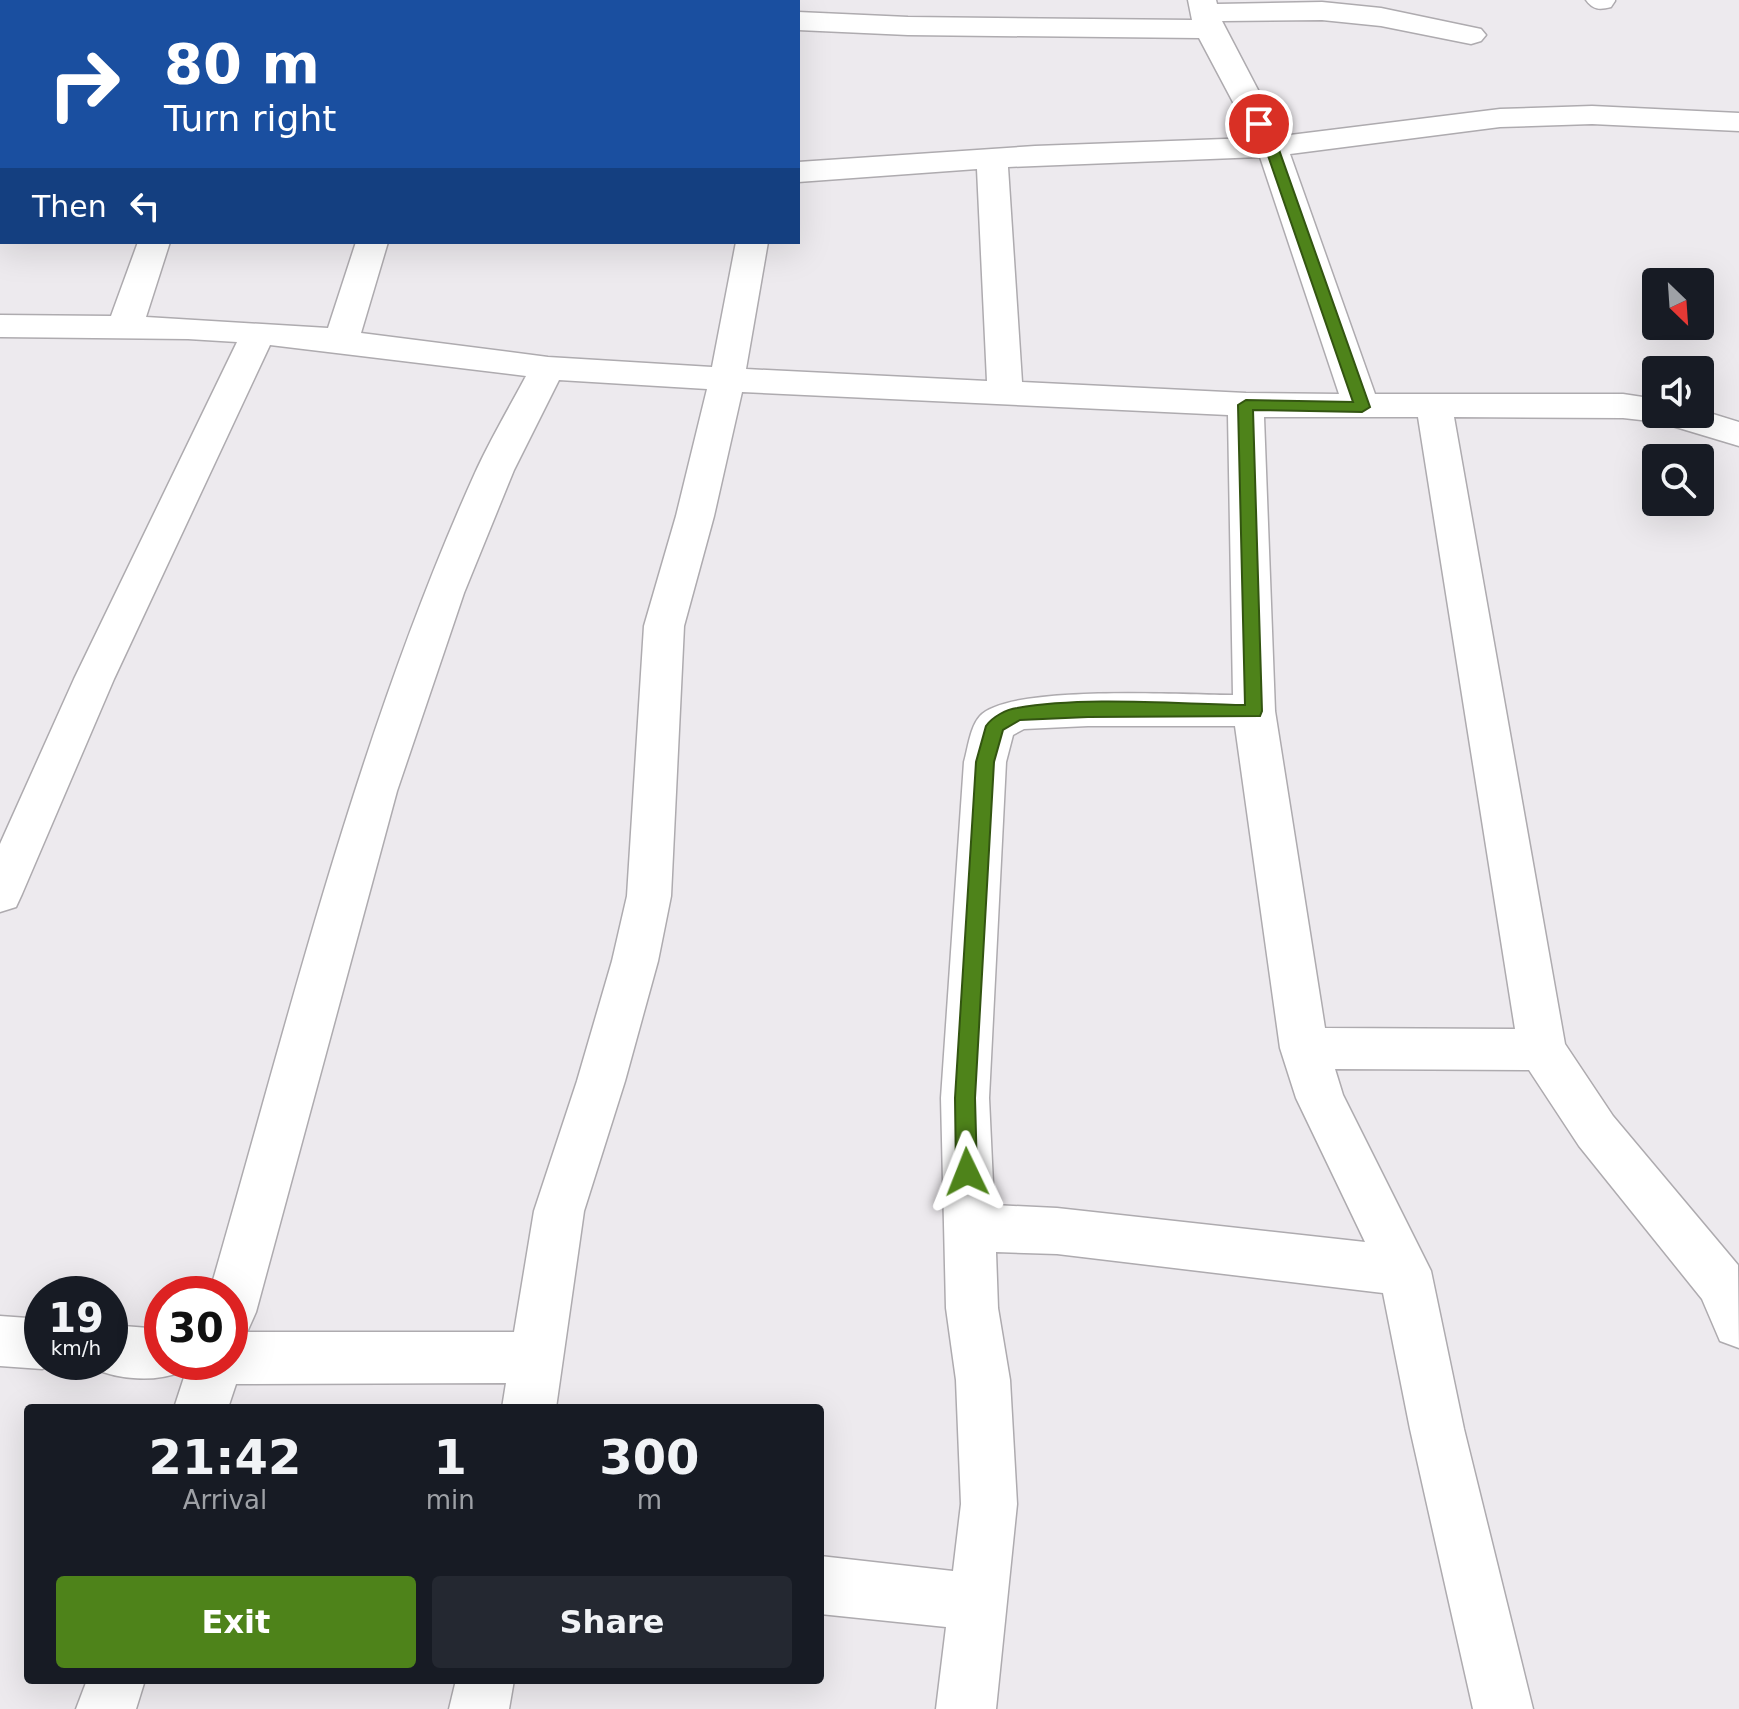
<!DOCTYPE html>
<html lang="en">
<head>
<meta charset="utf-8">
<style>
  :root { --surface:#171b24; --page:#242831; --text:#f1f3f6; --muted:#9ea1a6; --accent:#4e831a }
  body { margin:0; font-family:"DejaVu Sans",sans-serif; background:var(--page); color:var(--text); height:100vh; display:flex; flex-direction:column; font-size:30px; white-space:nowrap }
  * { box-sizing:border-box; margin:0 }
  p { font-size:26px; color:var(--muted) }
  .icon { flex:none; width:44px; height:44px; fill:none; stroke:currentColor; stroke-width:2; stroke-linecap:round; stroke-linejoin:round }
  .map { position:relative; flex:1; overflow:hidden }
  .panel { position:absolute; left:24px; top:1404px; width:800px; height:280px; display:flex; flex-direction:column; background:var(--surface); border-radius:8px; box-shadow:0 8px 32px #0002 }
  .panel>* { flex:none }
  .top-card { position:absolute; left:0px; top:0px; width:800px; height:244px; box-shadow:0 8px 32px #0002; background:#1a4fa0; color:#fff; overflow:hidden }
  .needle { width:52px; rotate:155deg }
  .tools { position:absolute; left:1642px; top:268px; display:grid; gap:16px }
  .tools a { display:grid; place-items:center; width:72px; height:72px; border-radius:8px; background:var(--surface); box-shadow:0 8px 32px #0002; font-size:40px }
  .speed { position:absolute; left:24px; top:1276px; display:flex; gap:16px; font-size:40px; font-weight:700; text-align:center }
  .speed>* { display:grid; place-content:center; width:104px; height:104px; border-radius:50%; background:var(--surface); box-shadow:0 8px 32px #0002; line-height:1 }
  .speed small { font-size:20px; font-weight:400 }
  .speed .limit { border:12px solid #d22; background:#fff; color:#111 }
  .pin { position:absolute; display:grid; place-items:center; width:68px; height:68px; color:#fff; margin:-34px; border:4px solid #fff; border-radius:50%; box-shadow:0 2px 8px #0007 }
  .me { position:absolute; width:88px; margin:-44px; rotate:358deg; stroke-linejoin:round; filter:drop-shadow(0 0 6px #0008) }
  .turn { display:flex; align-items:center; gap:28px; height:168px; padding:0 32px; font-size:36px }
  .turn .icon { width:104px; height:104px; stroke-width:2.5 }
  .turn b { display:block; font-size:56px; line-height:68px }
  .then { display:flex; align-items:center; height:76px; padding:0 32px; background:#0003; gap:16px; font-size:30px }
  .eta { display:flex; justify-content:space-evenly; align-items:center; height:136px; text-align:center }
  .eta b { font-size:48px; font-weight:800; line-height:56px }
  .cta { display:flex; gap:16px; margin-top:auto; padding:16px 32px }
  .cta a { flex:1; height:92px; border-radius:8px; background:var(--accent); color:#fff; font-size:32px; font-weight:800; line-height:92px; text-align:center }
  .cta a+a { background:var(--page); color:var(--text) }
  .map>svg:first-child { display:block }
  .lines { fill:none; stroke-linecap:round; stroke-linejoin:round }
  .minor-casing { stroke:#aeabaf; stroke-width:3 }
  .minor { fill:#fff; fill-rule:evenodd }
  .route { fill:#4e831a; stroke:#351; stroke-width:2 }
</style>
</head>
<body>
<div class="map">
<svg width="1739" height="1709" viewBox="0 0 1739 1709">
  <rect width="100%" height="100%" fill="#edeaee"/>
  <g class="lines">
    <defs>
      <g id="minor">
        <rect x="234" y="0" width="28" height="2"/>
        <rect x="429" y="0" width="28" height="2"/>
        <path d="M 1188,0 L 1216,0 L 1217,4 L 1322,2 L 1381,8 L 1481,29 L 1486,35 L 1481,41 L 1471,44 L 1381,26 L 1322,20 L 1222,21 L 1282,136 L 1500,109 L 1592,106 L 1739,113 L 1739,131 L 1592,124 L 1500,127 L 1290,154 L 1375,394 L 1623,394 L 1656,399 L 1656,414 L 1700,414 L 1700,410 L 1739,422 L 1739,446 L 1659,422 L 1623,418 L 1454,417 L 1565,1044 L 1613,1116 L 1738,1265 L 1739,1348 L 1720,1341 L 1702,1299 L 1579,1146 L 1529,1070 L 1335,1069 L 1343,1095 L 1431,1271 L 1464,1429 L 1533,1709 L 1473,1709 L 1410,1429 L 1383,1293 L 1057,1254 L 996,1252 L 998,1308 L 1010,1380 L 1017,1504 L 996,1709 L 936,1709 L 946,1627 L 820,1614 L 820,1556 L 953,1571 L 961,1504 L 956,1380 L 946,1308 L 941,1098 L 964,762 C 968,748 970,727 980,716 C 1009,684 1185,695 1233,695 L 1228,415 L 742,392 L 714,516 L 684,626 L 671,896 L 658,961 L 625,1081 L 584,1211 L 556,1408 L 502,1408 L 506,1383 L 236,1384 L 228,1408 L 174,1408 L 189,1362 L 230,1362 L 230,1294 L 209,1294 C 289,1018 357,735 475,473 C 490,440 509,408 526,376 L 270,345 L 114,679 L 22,894 L 16,907 L 0,912 L 0,844 L 74,679 L 237,342 L 188,339 L 0,337 L 0,315 L 111,316 L 138,242 L 170,242 L 146,317 L 328,328 L 356,242 L 388,242 L 361,333 L 548,357 L 712,367 L 736,242 L 768,242 L 746,369 L 987,381 L 977,169 L 798,182 L 798,162 L 1035,146 L 1252,138 L 1199,38 L 908,35 L 798,30 L 798,12 L 908,17 L 1192,20 ZM 1260,157 L 1339,394 L 1246,393 L 1022,382 L 1008,167 ZM 559,380 L 707,389 L 676,516 L 644,626 L 627,896 L 612,961 L 577,1081 L 534,1211 L 514,1332 L 241,1332 L 248,1330 L 256,1312 L 397,791 L 464,593 L 514,470 ZM 1264,417 L 1418,417 L 1515,1029 L 1325,1028 L 1275,711 ZM 1088,726 L 1235,726 L 1280,1048 L 1296,1098 L 1365,1242 L 1057,1208 L 994,1205 L 989,1098 L 1006,762 L 1013,735 L 1024,729 Z"/>
        <path d="M 1586,0 L 1615,0 L 1615,1 L 1611,7 C 1600,10 1593,10 1586,0 Z"/>
        <rect x="0" y="139" width="2" height="18"/>
        <path d="M 0,1316 L 42,1319 L 42,1362 L 60,1362 L 42,1369 L 0,1366 Z"/>
        <path d="M 110,1325 L 162,1329 L 162,1362 L 185,1362 L 181,1372 C 152,1383 119,1379 91,1368 L 89,1362 L 110,1362 Z"/>
        <path d="M 87,1680 L 145,1680 L 136,1709 L 76,1709 Z"/>
        <path d="M 456,1680 L 514,1680 L 509,1709 L 449,1709 Z"/>
      </g>
    </defs>
    <use href="#minor" class="minor-casing"/>
    <use href="#minor" class="minor"/>
  </g>
  <path class="route" d="M 1255,121 L 1264,121 L 1278,147 L 1370,407 L 1362,412 L 1253,410 L 1262,711 L 1260,716 L 1088,717 L 1020,720 L 1003,730 L 994,762 L 975,1098 L 977,1172 L 974,1178 L 967,1181 L 959,1178 L 956,1172 L 955,1098 L 976,762 L 986,726 C 992,717 1007,709 1017,708 C 1085,696 1176,704 1245,705 L 1238,405 L 1246,400 L 1353,402 L 1265,147 L 1253,124 Z"/>
</svg>
<div class="tools">
<a><svg class="needle" viewBox="-14 -14 28 28"><path d="M0-13l5 13h-10z" fill="#e53935"/><path d="M0 13l5-13h-10z" fill="#9ea1a6"/></svg></a>
<a><svg class="icon" aria-label="sound" viewBox="0 0 24 24"><path d="M4 9h4l5-4v14l-5-4H4zM17 9q2 3 0 6"/></svg></a>
<a><svg class="icon" aria-label="search" viewBox="0 0 24 24"><circle cx="10" cy="10" r="6"/><path d="M15 15l6 6"/></svg></a>
</div>
<div class="speed"><div>19<small>km/h</small></div><div class="limit">30</div></div>
<div class="pin" style="left:1259px;top:124px;background:#d93025"><svg class="icon" aria-label="arrive" viewBox="0 0 24 24"><path d="M6 21V4h12l-3 4 3 4H6"/></svg></div>
<svg class="me" style="left:967px;top:1172px" viewBox="-20 -20 40 40"><path d="M0-17L14 15 0 8-14 15z" fill="#4e831a" stroke="#fff" stroke-width="4"/></svg>
<div class="top-card">
<div class="turn"><svg class="icon" aria-label="right" viewBox="0 0 24 24"><path d="M7 20v-9h11M14 6l5 5-5 5"/></svg><div><b>80 m</b>Turn right</div></div>
<div class="then">Then<svg class="icon" aria-label="left" viewBox="0 0 24 24"><path d="M17 20v-9H6M10 6l-5 5 5 5"/></svg></div>
</div>
<section class="panel">
<div class="eta">
<div><b>21:42</b><p>Arrival</p></div>
<div><b>1</b><p>min</p></div>
<div><b>300</b><p>m</p></div>
</div>
<div class="cta"><a>Exit</a><a>Share</a></div>
</section>
</div>
</body>
</html>
